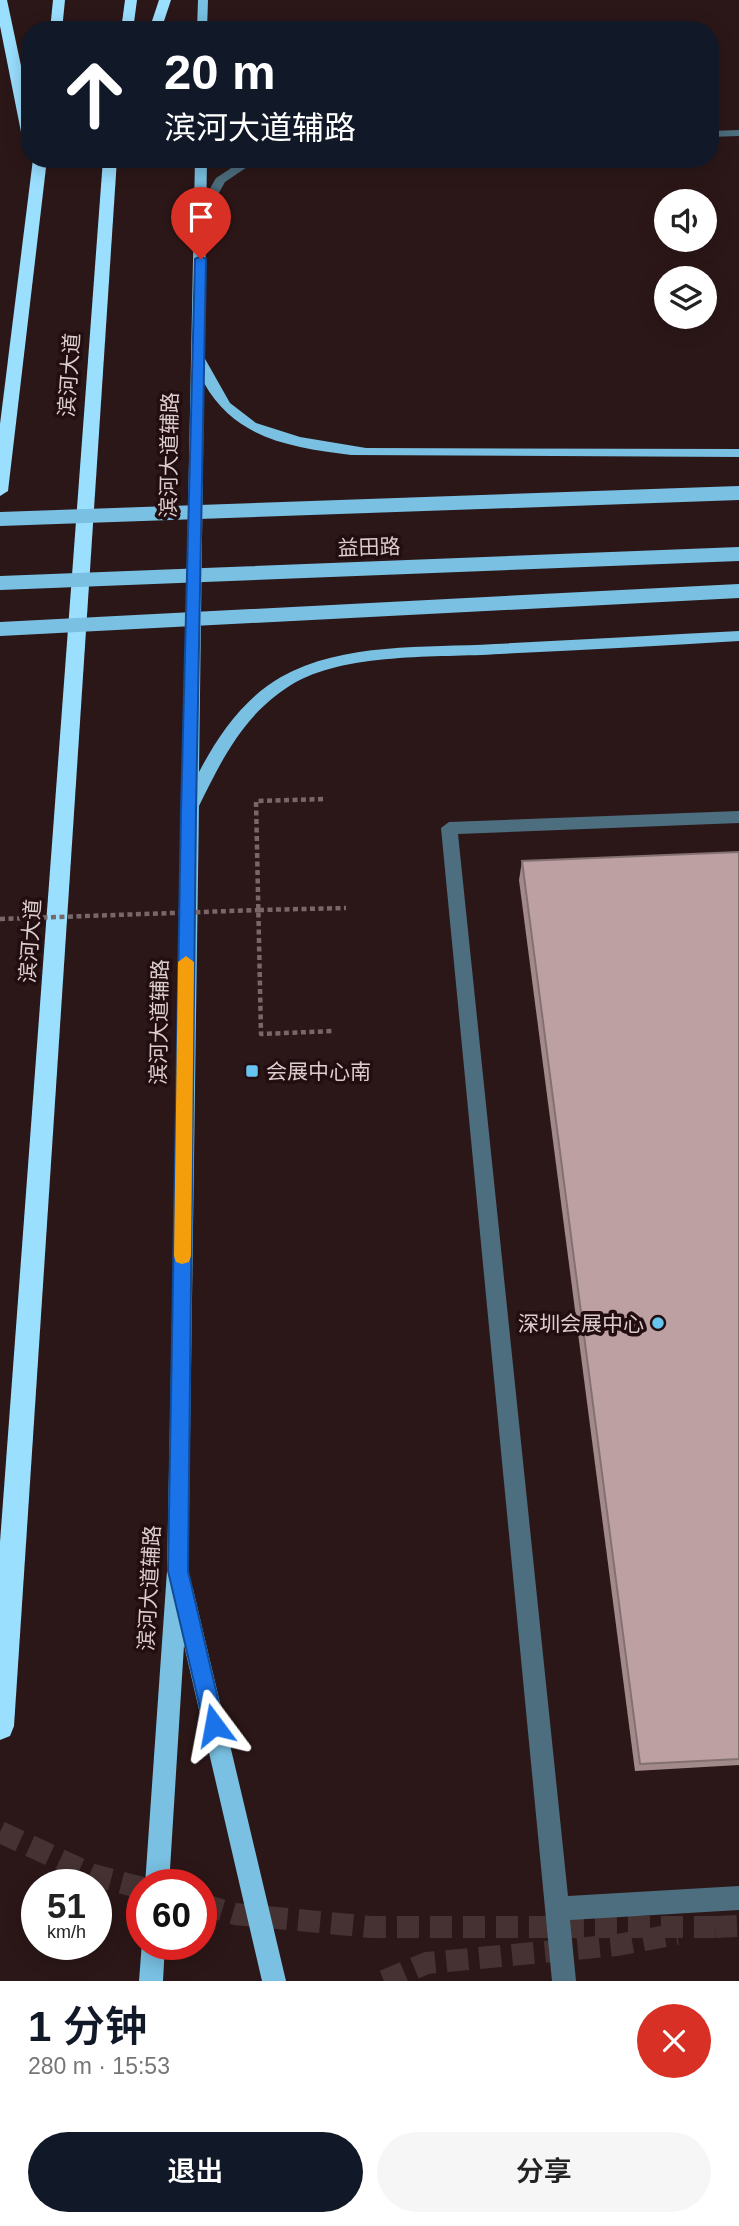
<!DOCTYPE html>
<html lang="zh">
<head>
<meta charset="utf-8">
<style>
  :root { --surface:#fff; --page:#f6f6f6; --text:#222; --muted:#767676; --accent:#111827 }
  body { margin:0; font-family:Arial,"Noto Sans SC",sans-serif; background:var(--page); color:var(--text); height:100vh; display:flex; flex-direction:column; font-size:26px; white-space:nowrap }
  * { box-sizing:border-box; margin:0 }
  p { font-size:23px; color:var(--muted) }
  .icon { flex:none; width:38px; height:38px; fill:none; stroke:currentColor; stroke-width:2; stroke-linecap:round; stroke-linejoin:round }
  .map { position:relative; height:1981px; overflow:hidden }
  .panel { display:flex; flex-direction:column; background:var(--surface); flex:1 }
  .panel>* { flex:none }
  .hud { position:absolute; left:21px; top:21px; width:698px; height:147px; border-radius:28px; box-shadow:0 4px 18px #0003; background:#111827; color:#fff; overflow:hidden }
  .fabs { position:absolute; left:654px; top:189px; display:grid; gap:14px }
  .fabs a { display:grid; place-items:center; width:63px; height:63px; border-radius:50%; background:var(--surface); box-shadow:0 4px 18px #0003; font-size:35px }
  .speed { position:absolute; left:21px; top:1869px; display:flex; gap:14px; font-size:35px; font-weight:700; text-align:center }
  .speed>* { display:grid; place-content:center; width:91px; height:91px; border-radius:50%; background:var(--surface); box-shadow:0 4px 18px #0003; line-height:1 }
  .speed small { font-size:18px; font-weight:400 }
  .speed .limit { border:10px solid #d22; background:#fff; color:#111 }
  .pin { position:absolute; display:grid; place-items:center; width:60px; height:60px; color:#fff; margin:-72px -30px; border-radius:50% 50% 50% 0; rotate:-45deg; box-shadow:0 0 7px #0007 }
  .pin .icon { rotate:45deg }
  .me { position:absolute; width:77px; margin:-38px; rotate:347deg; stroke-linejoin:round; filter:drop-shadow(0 0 5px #0008) }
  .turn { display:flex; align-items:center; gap:24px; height:147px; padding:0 28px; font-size:32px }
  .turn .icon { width:91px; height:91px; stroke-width:2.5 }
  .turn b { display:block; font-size:49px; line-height:60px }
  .round { display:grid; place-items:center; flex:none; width:74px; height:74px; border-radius:37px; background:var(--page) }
  .head { display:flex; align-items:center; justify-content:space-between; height:119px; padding:0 28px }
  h1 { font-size:42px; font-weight:600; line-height:52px; color:var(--accent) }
  .cta { display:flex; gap:14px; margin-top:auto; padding:14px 28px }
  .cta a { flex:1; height:80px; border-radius:42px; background:var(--accent); color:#fff; font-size:28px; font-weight:600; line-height:80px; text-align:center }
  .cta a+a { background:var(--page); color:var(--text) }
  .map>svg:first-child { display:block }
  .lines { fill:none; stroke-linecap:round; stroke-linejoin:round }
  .minor-tunnel { stroke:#463233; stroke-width:22; stroke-dasharray:22 11; stroke-linecap:butt }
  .major-tunnel { stroke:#463233; stroke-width:22; stroke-dasharray:22 11; stroke-linecap:butt }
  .path { stroke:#796667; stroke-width:4.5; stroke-dasharray:5 3.5; stroke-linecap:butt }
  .minor { fill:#4d6e7e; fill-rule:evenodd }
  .major { fill:#79c0e2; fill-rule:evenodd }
  .highway { fill:#9bdfff; fill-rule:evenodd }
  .path-bridge { stroke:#796667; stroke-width:4.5; stroke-dasharray:5 3.5; stroke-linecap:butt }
  .major-bridge { stroke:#79c0e2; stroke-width:14 }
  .wall { fill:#a38a8a }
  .building { fill:#bda0a1; stroke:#847071; stroke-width:2 }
  .route { fill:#1a73e8; stroke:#114b97; stroke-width:2 }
  .slow { fill:#f59e0b }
  .poi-dot { fill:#66c4ef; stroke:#220e10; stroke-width:2.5 }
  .labels { text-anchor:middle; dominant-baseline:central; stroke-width:7; stroke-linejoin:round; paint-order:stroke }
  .street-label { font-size:21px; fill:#dccdcd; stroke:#220e10 }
  .poi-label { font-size:21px; fill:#dccdcd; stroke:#220e10; text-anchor:start }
</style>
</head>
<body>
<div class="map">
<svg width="739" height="1981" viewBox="0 0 739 1981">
  <rect width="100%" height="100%" fill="#2c1718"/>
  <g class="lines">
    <path class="minor-tunnel" d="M 715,1927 L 739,1926"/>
    <g class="major-tunnel">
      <path d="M 0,1832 L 93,1875 L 142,1888"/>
      <path d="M 201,1904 L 235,1914 L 371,1927 L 715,1927"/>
      <path d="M 384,1981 L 427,1963 L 617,1945 L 677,1934"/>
    </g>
    <g class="path">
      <path d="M 323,799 L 256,801 L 261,1034 L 333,1031"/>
      <path d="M 259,910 L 346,908"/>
    </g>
    <g class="minor">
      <path d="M 739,130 L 739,136 L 710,137 L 710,131 Z"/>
      <path d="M 245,159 L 259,159 L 225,182 L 207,214 L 199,214 L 197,211 L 216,178 Z"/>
      <path d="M 739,811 L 739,823 L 458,834 L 568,1896 L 739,1886 L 739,1910 L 570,1920 L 576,1981 L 552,1981 L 441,828 L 449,822 Z"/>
    </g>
    <g class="major">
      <path d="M 198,0 L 208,0 L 207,30 L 197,30 Z"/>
      <path d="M 195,159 L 207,159 L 204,357 L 230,403 L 256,423 L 300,437 L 366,448 L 739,449 L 739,457 L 351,455 C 292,447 236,440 204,383 L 199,772 C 219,734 243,699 281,677 C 343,642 426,648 495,644 C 576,640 658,635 739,631 L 739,641 C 659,646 579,650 500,654 C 437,658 345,652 291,685 C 244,714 222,759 199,806 L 188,1581 L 193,1589 L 286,1981 L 262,1981 L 184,1645 L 169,1885 L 145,1885 L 167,1571 Z"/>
      <path d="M 142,1942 L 142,1944 L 165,1944 L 163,1981 L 139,1981 Z"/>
    </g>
    <g class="highway">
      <path d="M 0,0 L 7,0 L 30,108 L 30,146 L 23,142 L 0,26 Z"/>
      <path d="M 53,0 L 65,0 L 62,30 L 50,30 Z"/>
      <path d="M 125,0 L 137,0 L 133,30 L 121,30 Z"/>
      <path d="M 159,0 L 171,0 L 161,30 L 149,30 Z"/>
      <path d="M 33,159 L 47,159 L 8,491 L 0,496 L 0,424 Z"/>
      <path d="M 103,159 L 117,159 L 14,1726 L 10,1736 L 0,1740 L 0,1542 Z"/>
    </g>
    <path class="path-bridge" d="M 0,919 L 259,910"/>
    <g class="major-bridge">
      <path d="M 0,519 L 739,493"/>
      <path d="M 0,583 L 739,554"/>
      <path d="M 0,629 L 739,591"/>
    </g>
  </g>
  <path class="wall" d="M 739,852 L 739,1765 L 635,1771 L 519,880 L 522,861 Z"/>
  <path class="building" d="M 739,852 L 739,1759 L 640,1764 L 522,861 Z"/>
  <path class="route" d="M 201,256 L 206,259 L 196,811 L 188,1571 L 224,1725 L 221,1732 L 214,1735 L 207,1732 L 204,1725 L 168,1571 L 181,811 L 195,259 Z"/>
  <path class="slow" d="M 186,956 L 194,962 L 191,1256 L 189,1262 L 182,1264 L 176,1262 L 174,1256 L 178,962 Z"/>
  <g class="poi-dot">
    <rect x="245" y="1064" width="14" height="14" rx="3.5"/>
    <circle cx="658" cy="1323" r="7"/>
  </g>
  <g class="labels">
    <g class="street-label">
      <text transform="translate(69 375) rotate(-86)">滨河大道</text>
      <text transform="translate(169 455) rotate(-89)">滨河大道辅路</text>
      <text transform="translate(369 547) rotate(-2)">益田路</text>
      <text transform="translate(30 941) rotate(-86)">滨河大道</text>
      <text transform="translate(159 1022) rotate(-89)">滨河大道辅路</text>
      <text transform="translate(149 1588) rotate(-87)">滨河大道辅路</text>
    </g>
    <g class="poi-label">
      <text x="266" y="1071">会展中心南</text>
      <text x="644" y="1323" text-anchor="end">深圳会展中心</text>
    </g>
  </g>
</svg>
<div class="fabs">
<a><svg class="icon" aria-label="sound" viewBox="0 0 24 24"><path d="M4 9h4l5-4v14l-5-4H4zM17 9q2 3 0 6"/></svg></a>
<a><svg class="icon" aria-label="layers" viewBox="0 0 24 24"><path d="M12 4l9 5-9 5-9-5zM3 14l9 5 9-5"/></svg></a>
</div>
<div class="speed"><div>51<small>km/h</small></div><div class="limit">60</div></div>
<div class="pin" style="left:201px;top:259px;background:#d93025"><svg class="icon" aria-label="arrive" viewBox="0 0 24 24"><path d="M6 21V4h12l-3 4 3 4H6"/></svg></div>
<svg class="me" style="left:214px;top:1725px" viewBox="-20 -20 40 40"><path d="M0-17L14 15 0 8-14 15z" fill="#1a73e8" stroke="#fff" stroke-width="4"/></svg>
<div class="hud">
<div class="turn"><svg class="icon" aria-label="ahead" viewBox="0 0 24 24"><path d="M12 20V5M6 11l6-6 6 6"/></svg><div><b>20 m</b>滨河大道辅路</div></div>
</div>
</div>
<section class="panel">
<div class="head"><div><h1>1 分钟</h1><p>280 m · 15:53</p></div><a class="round" style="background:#d93025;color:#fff"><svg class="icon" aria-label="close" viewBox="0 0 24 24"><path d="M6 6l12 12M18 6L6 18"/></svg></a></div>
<div class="cta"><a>退出</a><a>分享</a></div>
</section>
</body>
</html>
